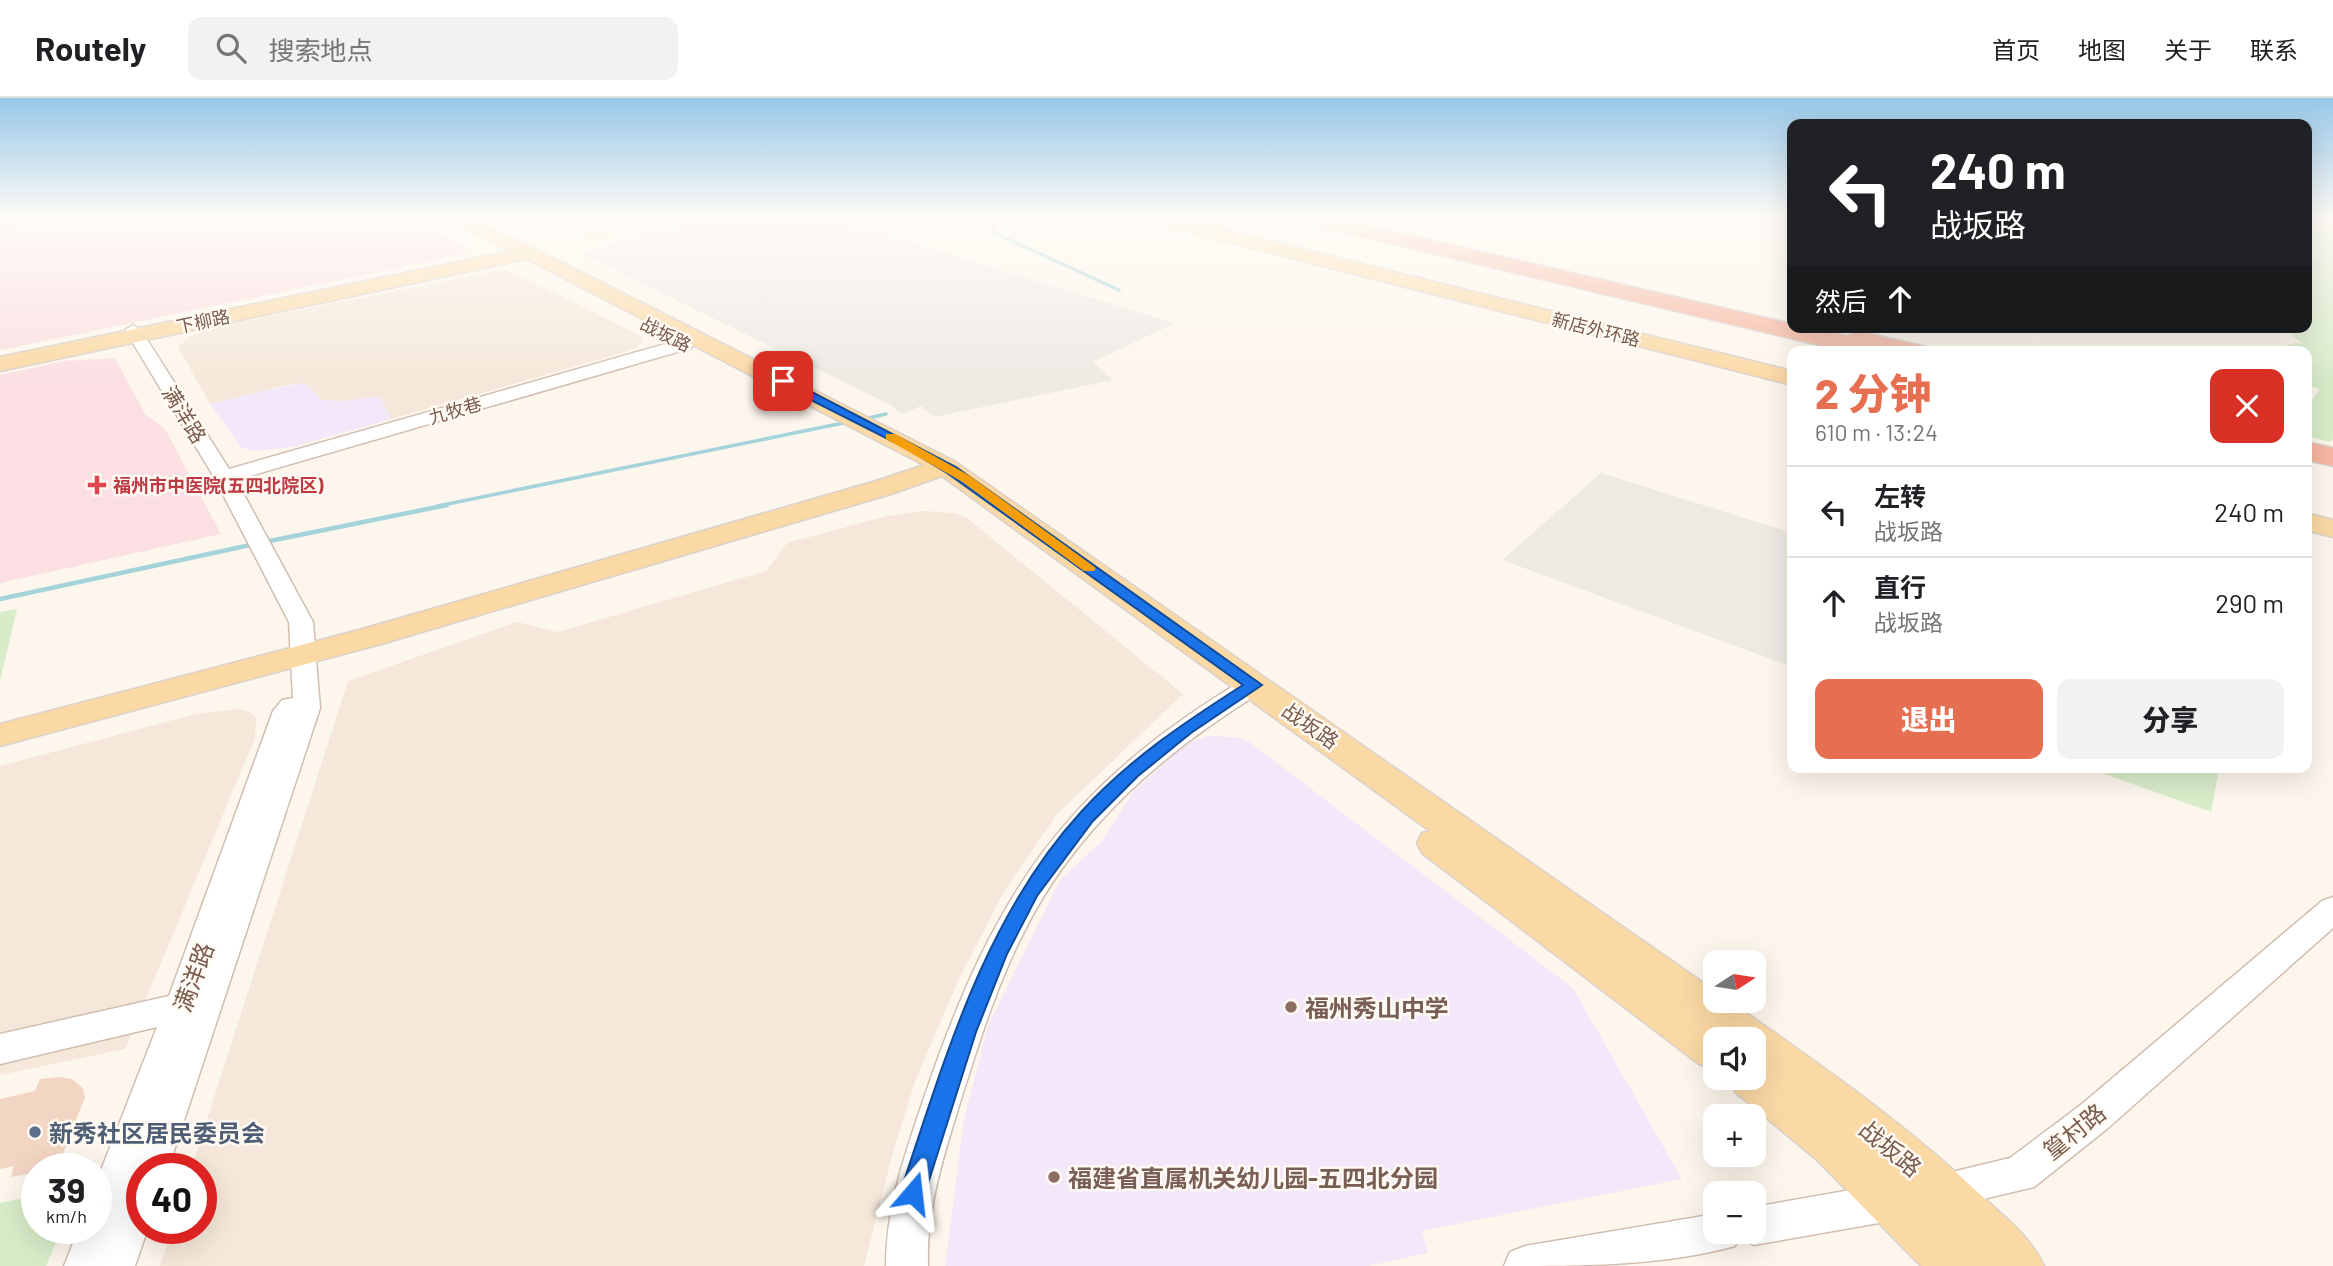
<!DOCTYPE html>
<html lang="zh">
<head>
<meta charset="utf-8">
<style>
  :root { --surface:#fff; --page:#f2f2f2; --text:#202124; --muted:#757577; --line:#e0e0e0; --accent:#e76f51 }
  body { margin:0; font-family:Barlow,"Noto Sans SC",sans-serif; background:var(--page); color:var(--text); height:100vh; display:flex; flex-direction:column; font-size:26px; white-space:nowrap }
  * { box-sizing:border-box; margin:0 }
  p { font-size:23px; color:var(--muted) }
  .icon { flex:none; width:38px; height:38px; fill:none; stroke:currentColor; stroke-width:2; stroke-linecap:round; stroke-linejoin:round }
  .map { position:relative; flex:1; overflow:hidden }
  .side { position:absolute; left:1787px; top:248px; width:525px; height:427px; display:flex; flex-direction:column; background:var(--surface); border-radius:14px; box-shadow:0 7px 28px #0002 }
  .side>* { flex:none }
  .top-card { position:absolute; left:1787px; top:21px; width:525px; height:214px; border-radius:14px; box-shadow:0 7px 28px #0002; background:#202124; color:#fff; overflow:hidden }
  .needle { width:46px; rotate:78deg }
  .tools { position:absolute; left:1703px; top:852px; display:grid; gap:14px }
  .tools a { display:grid; place-items:center; width:63px; height:63px; border-radius:14px; background:var(--surface); box-shadow:0 7px 28px #0002; font-size:35px }
  .speed { position:absolute; left:21px; top:1055px; display:flex; gap:14px; font-size:35px; font-weight:700; text-align:center }
  .speed>* { display:grid; place-content:center; width:91px; height:91px; border-radius:50%; background:var(--surface); box-shadow:0 7px 28px #0002; line-height:1 }
  .speed small { font-size:18px; font-weight:400 }
  .speed .limit { border:10px solid #d22; background:#fff; color:#111 }
  .pin { position:absolute; display:grid; place-items:center; width:60px; height:60px; color:#fff; margin:-30px; border-radius:14px; box-shadow:0 4px 10px #0006 }
  .me { position:absolute; width:77px; margin:-38px; rotate:17deg; stroke-linejoin:round; filter:drop-shadow(0 0 5px #0008) }
  .turn { display:flex; align-items:center; gap:24px; height:147px; padding:0 28px; font-size:32px }
  .turn .icon { width:91px; height:91px; stroke-width:2.5 }
  .turn b { display:block; font-size:49px; line-height:60px }
  .then { display:flex; align-items:center; height:66px; padding:0 28px; background:#0003; gap:14px; font-size:26px }
  .round { display:grid; place-items:center; flex:none; width:74px; height:74px; border-radius:14px; background:var(--page) }
  .headline { display:flex; align-items:center; justify-content:space-between; height:119px; padding:0 28px }
  h1 { font-size:42px; font-weight:800; line-height:52px; color:var(--accent) }
  .cta { display:flex; gap:14px; margin-top:auto; padding:14px 28px }
  .cta a { flex:1; height:80px; border-radius:14px; background:var(--accent); color:#fff; font-size:28px; font-weight:800; line-height:80px; text-align:center }
  .cta a+a { background:var(--page); color:var(--text) }
  ul { padding:0; list-style:none }
  li { display:flex; align-items:center; gap:21px; height:91px; padding:0 28px; border-top:2px solid var(--line) }
  li div { flex:1 }
  li b { display:block; font-size:26px }
  li em { font-style:normal }
  header { display:flex; align-items:center; gap:42px; box-sizing:border-box; height:98px; padding:0 35px; background:var(--surface); border-bottom:2px solid var(--line) }
  header strong { font-size:33px }
  nav { display:flex; gap:38px; margin-inline-start:auto; font-size:24px }
  .search { width:490px; height:63px; background:var(--page); display:flex; align-items:center; gap:18px; box-sizing:border-box; padding:0 24px; border-radius:14px; color:var(--muted); font-size:26px }
  .map>svg:first-child { display:block }
  .residential { fill:#f5e8da }
  .industrial { fill:#efe9e4 }
  .education { fill:#f3e8fa }
  .medical { fill:#fbdfe3 }
  .green { fill:#d8ecc9 }
  .lines { fill:none; stroke-linecap:round; stroke-linejoin:round }
  .stream-far1 { stroke:#a5d3da; stroke-width:3.5 }
  .stream { stroke:#a5d3da; stroke-width:4.5 }
  .building { fill:#f3d5c3 }
  .minor-casing { stroke:#d1beb0; stroke-width:3 }
  .major-casing { stroke:#dad1cd; stroke-width:3 }
  .highway-casing { stroke:#dad1cd; stroke-width:3 }
  .minor { fill:#fff; fill-rule:evenodd }
  .major { fill:#fbd9a5; fill-rule:evenodd }
  .highway { fill:#f7b7a3; fill-rule:evenodd }
  .route { fill:#1a73e8; stroke:#114b97; stroke-width:2 }
  .slow { fill:#f59e0b }
  .health-dot { fill:#e0444e; stroke:#fffaf3; stroke-width:2.5 }
  .education-dot { fill:#8d6e63; stroke:#fffaf3; stroke-width:2.5 }
  .service-dot { fill:#5c6f8a; stroke:#fffaf3; stroke-width:2.5 }
  .labels { text-anchor:middle; dominant-baseline:central; stroke-width:5; stroke-linejoin:round; paint-order:stroke }
  .far-street-label { font-size:18px; fill:#7a5c4d; stroke:#fffaf3 }
  .far-health-label { font-size:18px; font-weight:bold; fill:#be3a42; stroke:#fffaf3; text-anchor:start }
  .street-label { font-size:21px; fill:#7a5c4d; stroke:#fffaf3 }
  .near-street-label { font-size:24px; fill:#7a5c4d; stroke:#fffaf3 }
  .near-education-label { font-size:24px; font-weight:bold; fill:#785e54; stroke:#fffaf3; text-anchor:start }
  .near-service-label { font-size:24px; font-weight:bold; fill:#4e5e75; stroke:#fffaf3; text-anchor:start }
</style>
</head>
<body>
<header>
<strong>Routely</strong>
<div class="search"><svg class="icon" aria-label="search" viewBox="0 0 24 24"><circle cx="10" cy="10" r="6"/><path d="M15 15l6 6"/></svg>搜索地点</div>
<nav><a>首页</a><a>地图</a><a>关于</a><a>联系</a></nav>
</header>
<div class="map">
<svg width="2333" height="1168" viewBox="0 0 2333 1168">
  <rect width="100%" height="100%" fill="#fdf6ec"/>
  <g class="residential">
    <path d="M 571,120 L 679,120 L 596,144 L 561,130 L 576,123 Z"/>
    <path d="M 500,172 L 513,174 L 641,238 L 643,244 L 632,252 L 391,321 L 379,298 L 344,303 L 321,302 L 307,287 L 291,286 L 210,306 L 178,249 L 190,238 L 219,228 Z"/>
    <path d="M 923,413 L 955,415 L 967,420 L 1183,596 L 1057,716 L 1002,797 L 957,885 L 915,984 L 893,1054 L 864,1168 L 160,1168 L 172,1131 L 201,1130 L 201,1071 L 191,1071 L 348,583 L 517,524 L 558,534 L 766,473 L 787,445 L 887,418 Z"/>
    <path d="M 236,611 L 250,614 L 256,620 L 255,640 L 125,951 L 0,977 L 0,668 L 196,616 Z"/>
  </g>
  <g class="industrial">
    <path d="M 703,120 L 829,120 L 1175,225 L 1093,264 L 1113,282 L 934,319 L 921,308 L 902,316 L 891,307 L 580,155 Z"/>
    <path d="M 1601,375 L 1792,435 L 1792,569 L 1502,462 Z"/>
  </g>
  <g class="education">
    <path d="M 300,285 L 307,287 L 321,302 L 344,303 L 380,298 L 391,321 L 292,349 L 255,353 L 241,349 L 210,306 Z"/>
    <path d="M 1207,638 L 1235,639 L 1248,643 L 1573,890 L 1682,1081 L 1422,1133 L 1428,1155 L 1368,1168 L 945,1168 L 964,1021 L 988,928 L 1060,782 L 1102,743 L 1133,694 L 1187,645 Z"/>
  </g>
  <g class="medical">
    <path d="M 62,120 L 401,120 L 467,149 L 468,153 L 456,158 L 0,252 L 0,129 Z"/>
    <path d="M 115,260 L 145,316 L 165,331 L 221,436 L 0,485 L 0,277 L 64,263 Z"/>
  </g>
  <g class="green">
    <path d="M 2307,120 L 2333,120 L 2333,341 L 2330,344 L 2307,338 L 2307,303 L 2310,304 L 2320,291 L 2307,287 L 2306,254 L 2264,254 L 2296,245 L 2303,246 L 2282,229 L 2306,229 L 2307,162 L 2317,159 L 2307,152 Z"/>
    <path d="M 17,511 L 0,583 L 0,514 Z"/>
    <path d="M 2088,670 L 2219,670 L 2211,714 Z"/>
    <path d="M 37,1097 L 37,1130 L 62,1131 L 46,1168 L 0,1168 L 0,1105 Z"/>
  </g>
  <g class="lines">
    <g class="stream-far1">
      <path d="M 991,120 L 988,122 L 995,135 L 1119,192"/>
      <path d="M 865,321 L 886,316"/>
      <path d="M 438,408 L 848,324"/>
    </g>
    <g class="stream">
      <path d="M 265,444 L 447,407"/>
      <path d="M 0,501 L 255,446"/>
    </g>
  </g>
  <path class="building" d="M 58,979 L 72,981 L 82,989 L 85,999 L 57,1070 L 37,1071 L 37,1074 L 11,1079 L 14,1068 L 0,1071 L 0,1001 L 35,993 L 40,981 Z"/>
  <g class="lines">
    <defs>
      <g id="minor">
        <path d="M 133,227 L 141,232 L 229,371 L 679,242 L 691,242 L 694,246 L 691,250 L 236,382 L 313,524 L 320,610 L 168,1071 L 142,1071 L 142,1130 L 148,1130 L 135,1168 L 64,1168 L 79,1130 L 96,1130 L 96,1085 L 157,929 L 0,966 L 0,936 L 169,898 L 273,613 L 282,602 L 293,600 L 289,524 L 214,379 L 125,232 Z"/>
        <path d="M 1254,579 L 1263,581 L 1267,587 L 1263,593 C 1165,653 1076,729 1024,834 C 997,886 980,942 962,998 C 945,1054 926,1108 928,1168 L 886,1168 C 886,1106 907,1051 926,994 C 993,798 1064,689 1245,581 Z"/>
        <path d="M 2333,799 L 2333,830 L 2108,1030 L 2034,1089 L 1937,1112 L 1923,1107 L 1917,1094 L 1923,1081 L 2010,1060 L 2082,1006 L 2322,803 Z"/>
        <path d="M 1896,1084 L 1910,1090 L 1916,1103 L 1910,1116 L 1896,1122 L 1754,1147 L 1738,1139 L 1735,1148 C 1663,1168 1580,1168 1504,1168 L 1510,1154 L 1525,1148 L 1715,1116 L 1715,1134 L 1754,1134 L 1754,1109 Z"/>
      </g>
      <g id="major">
        <path d="M 0,120 L 24,120 L 22,124 L 0,128 Z"/>
        <path d="M 441,120 L 464,120 L 536,151 L 954,363 L 1715,893 L 1715,903 L 1729,903 C 1817,964 1906,1026 1984,1100 C 2007,1121 2031,1140 2044,1168 L 1921,1168 L 1816,1061 L 1735,994 L 1729,980 L 1754,980 L 1754,942 L 1715,942 L 1715,972 L 1699,966 L 1422,755 L 1417,745 L 1422,735 L 1430,733 L 942,378 L 891,396 L 381,546 L 0,648 L 0,626 L 359,532 L 873,384 L 924,367 L 527,161 L 0,273 L 0,259 L 510,153 Z"/>
        <path d="M 1147,120 L 1177,120 L 1792,273 L 1792,287 L 1149,124 Z"/>
        <path d="M 2306,415 L 2333,422 L 2333,439 L 2306,432 Z"/>
      </g>
      <g id="highway">
        <path d="M 1299,120 L 1336,120 L 1792,226 L 1792,229 L 1808,229 L 1847,238 L 1858,233 L 1926,249 L 1930,254 L 1849,254 L 1309,126 Z"/>
        <path d="M 2306,344 L 2333,350 L 2333,368 L 2306,362 Z"/>
      </g>
    </defs>
    <use href="#minor" class="minor-casing"/>
    <use href="#major" class="major-casing"/>
    <use href="#highway" class="highway-casing"/>
    <use href="#minor" class="minor"/>
    <use href="#major" class="major"/>
    <use href="#highway" class="highway"/>
  </g>
  <linearGradient id="sky" x2="0" y2="1"><stop stop-color="#97c7e8"/><stop offset="0.42" stop-color="#fefbf6"/><stop offset="1" stop-color="#fefbf6" stop-opacity="0"/></linearGradient>
  <rect width="2333" height="284" fill="url(#sky)"/>
  <path class="route" d="M 779,281 L 787,281 L 956,369 L 1262,587 L 1191,635 L 1138,678 L 1093,723 L 1037,798 L 1007,856 L 976,934 L 925,1095 L 921,1102 L 913,1106 L 904,1102 L 900,1095 C 945,961 984,820 1081,714 C 1128,662 1185,624 1243,587 L 947,375 L 904,349 L 779,286 Z"/>
  <path class="slow" d="M 886,336 L 895,336 L 970,378 L 1096,470 L 1094,473 L 1084,473 L 961,383 L 886,341 Z"/>
  <path class="health-dot" d="M93.5 376.5h7v7h7v7h-7v7h-7v-7h-7v-7h7z"/>
  <g class="education-dot">
    <circle cx="1291" cy="909" r="7"/>
    <circle cx="1054" cy="1079" r="7"/>
  </g>
  <circle class="service-dot" cx="35" cy="1034" r="7"/>
  <g class="labels">
    <g class="far-street-label">
      <text transform="translate(203 223) rotate(-12)">下柳路</text>
      <text transform="translate(1596 231) rotate(14)">新店外环路</text>
      <text transform="translate(666 236) rotate(27)">战坂路</text>
      <text transform="translate(455 312) rotate(-16)">九牧巷</text>
    </g>
    <g class="far-health-label">
      <text x="113" y="387">福州市中医院(五四北院区)</text>
    </g>
    <g class="street-label">
      <text transform="translate(185 316) rotate(58)">满洋路</text>
      <text transform="translate(1311 627) rotate(35)">战坂路</text>
    </g>
    <g class="near-street-label">
      <text transform="translate(193 879) rotate(-70)">满洋路</text>
      <text transform="translate(2074 1033) rotate(-39)">篁村路</text>
      <text transform="translate(1891 1050) rotate(40)">战坂路</text>
    </g>
    <g class="near-education-label">
      <text x="1305" y="909">福州秀山中学</text>
      <text x="1068" y="1079">福建省直属机关幼儿园-五四北分园</text>
    </g>
    <g class="near-service-label">
      <text x="49" y="1034">新秀社区居民委员会</text>
    </g>
  </g>
</svg>
<div class="tools">
<a><svg class="needle" viewBox="-14 -14 28 28"><path d="M0-13l5 13h-10z" fill="#e53935"/><path d="M0 13l5-13h-10z" fill="#757577"/></svg></a>
<a><svg class="icon" aria-label="sound" viewBox="0 0 24 24"><path d="M4 9h4l5-4v14l-5-4H4zM17 9q2 3 0 6"/></svg></a>
<a>+</a>
<a>−</a>
</div>
<div class="speed"><div>39<small>km/h</small></div><div class="limit">40</div></div>
<div class="pin" style="left:783px;top:283px;background:#d93025"><svg class="icon" aria-label="arrive" viewBox="0 0 24 24"><path d="M6 21V4h12l-3 4 3 4H6"/></svg></div>
<svg class="me" style="left:913px;top:1095px" viewBox="-20 -20 40 40"><path d="M0-17L14 15 0 8-14 15z" fill="#1a73e8" stroke="#fff" stroke-width="4"/></svg>
<div class="top-card">
<div class="turn"><svg class="icon" aria-label="left" viewBox="0 0 24 24"><path d="M17 20v-9H6M10 6l-5 5 5 5"/></svg><div><b>240 m</b>战坂路</div></div>
<div class="then">然后<svg class="icon" aria-label="ahead" viewBox="0 0 24 24"><path d="M12 20V5M6 11l6-6 6 6"/></svg></div>
</div>
<section class="side">
<div class="headline"><div><h1>2 分钟</h1><p>610 m · 13:24</p></div><a class="round" style="background:#d93025;color:#fff"><svg class="icon" aria-label="close" viewBox="0 0 24 24"><path d="M6 6l12 12M18 6L6 18"/></svg></a></div>
<ul>
<li><svg class="icon" aria-label="left" viewBox="0 0 24 24"><path d="M17 20v-9H6M10 6l-5 5 5 5"/></svg><div><b>左转</b><p>战坂路</p></div><em>240 m</em></li>
<li><svg class="icon" aria-label="ahead" viewBox="0 0 24 24"><path d="M12 20V5M6 11l6-6 6 6"/></svg><div><b>直行</b><p>战坂路</p></div><em>290 m</em></li>
</ul>
<div class="cta"><a>退出</a><a>分享</a></div>
</section>
</div>
</body>
</html>
